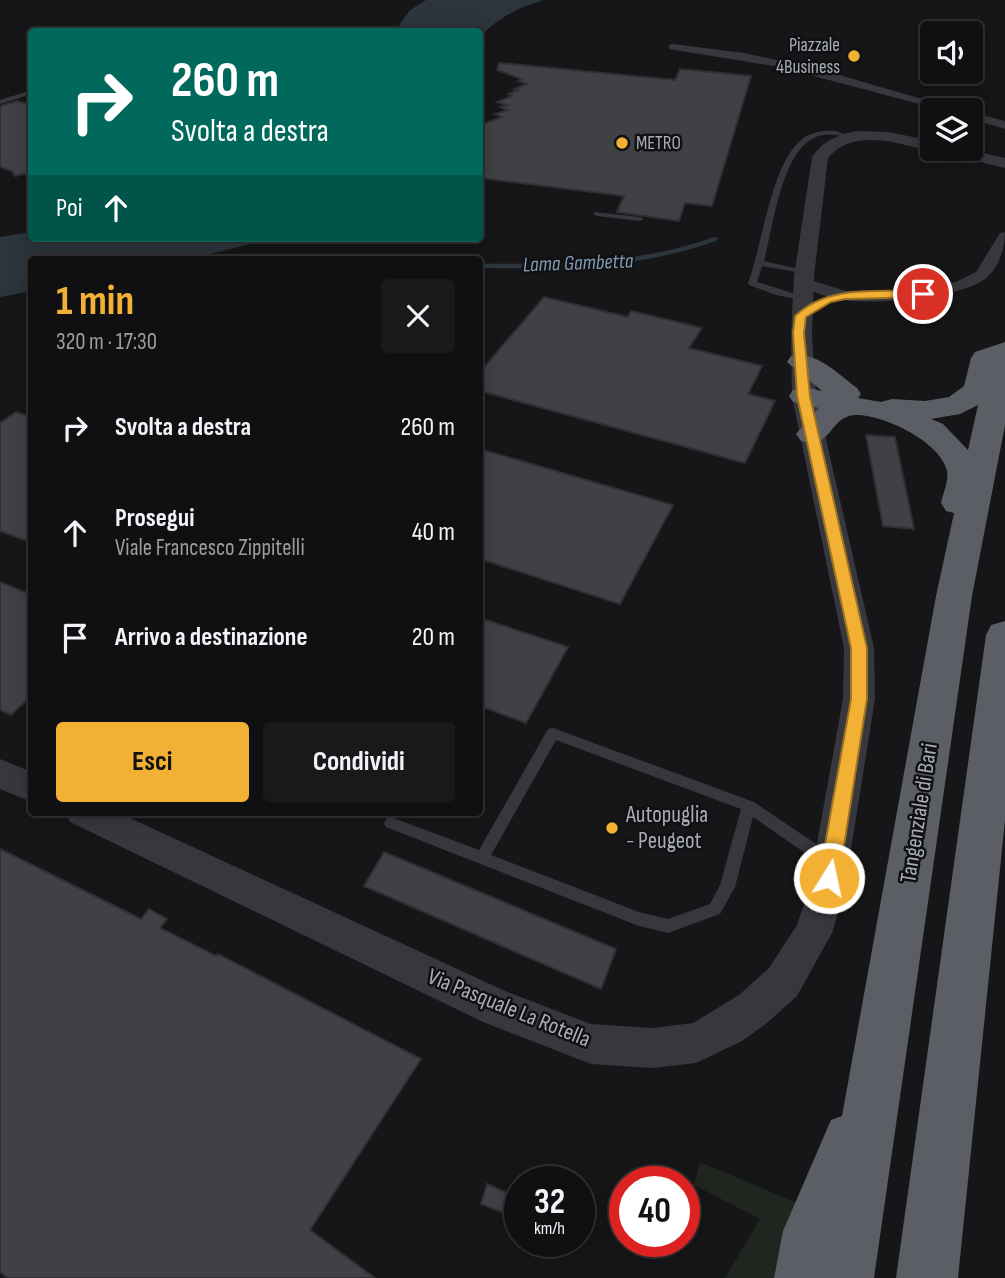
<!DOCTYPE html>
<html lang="it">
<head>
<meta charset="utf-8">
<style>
  :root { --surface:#101012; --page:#19191b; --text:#f1f3f6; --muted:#9c9d9f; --line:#303032; --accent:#f2b134 }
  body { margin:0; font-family:"Sofia Sans Condensed",sans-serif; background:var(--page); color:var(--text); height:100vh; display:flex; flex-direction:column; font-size:26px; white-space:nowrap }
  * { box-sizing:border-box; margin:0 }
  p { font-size:23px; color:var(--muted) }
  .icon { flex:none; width:38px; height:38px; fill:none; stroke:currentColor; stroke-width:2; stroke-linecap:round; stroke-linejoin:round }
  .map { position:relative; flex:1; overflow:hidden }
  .sheet { position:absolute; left:28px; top:256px; width:455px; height:560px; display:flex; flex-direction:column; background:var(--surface); border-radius:7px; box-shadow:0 4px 18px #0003,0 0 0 2px var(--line) }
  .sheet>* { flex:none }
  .hud { position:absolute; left:28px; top:28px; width:455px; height:214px; border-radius:7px; box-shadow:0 4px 18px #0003,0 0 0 2px var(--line); background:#00695c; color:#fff; overflow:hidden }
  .controls { position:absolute; left:920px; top:21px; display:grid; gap:14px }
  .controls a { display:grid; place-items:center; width:63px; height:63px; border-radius:7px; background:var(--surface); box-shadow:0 4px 18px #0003,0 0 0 2px var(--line); font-size:35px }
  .speed { position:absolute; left:504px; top:1166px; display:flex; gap:14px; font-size:35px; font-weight:700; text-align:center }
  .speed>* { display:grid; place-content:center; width:91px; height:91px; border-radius:50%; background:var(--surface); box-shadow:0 4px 18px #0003,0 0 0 2px var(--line); line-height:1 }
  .speed small { font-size:18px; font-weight:400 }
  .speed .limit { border:10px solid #d22; background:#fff; color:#111 }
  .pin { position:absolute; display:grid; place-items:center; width:60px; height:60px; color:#fff; margin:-30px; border:4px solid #fff; border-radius:50%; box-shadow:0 2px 7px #0007 }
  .me { position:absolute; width:77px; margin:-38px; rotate:10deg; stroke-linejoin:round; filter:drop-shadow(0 0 5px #0008) }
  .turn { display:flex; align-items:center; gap:24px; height:147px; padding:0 28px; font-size:32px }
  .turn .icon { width:91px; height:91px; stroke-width:2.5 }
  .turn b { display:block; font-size:49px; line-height:60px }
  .then { display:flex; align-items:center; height:66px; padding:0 28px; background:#0003; gap:14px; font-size:26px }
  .round { display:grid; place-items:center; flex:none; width:74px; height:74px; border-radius:7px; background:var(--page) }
  .headline { display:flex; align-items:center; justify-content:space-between; height:119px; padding:0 28px }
  h1 { font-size:42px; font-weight:700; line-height:52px; color:var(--accent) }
  .cta { display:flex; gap:14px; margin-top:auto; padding:14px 28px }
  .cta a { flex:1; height:80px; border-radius:7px; background:var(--accent); color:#111; font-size:28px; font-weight:700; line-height:80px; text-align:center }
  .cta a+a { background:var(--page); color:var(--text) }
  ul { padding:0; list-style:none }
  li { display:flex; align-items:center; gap:21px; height:105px; padding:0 28px }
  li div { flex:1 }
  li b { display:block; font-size:26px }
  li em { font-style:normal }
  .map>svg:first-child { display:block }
  .green { fill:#1e261f }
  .water { fill:#2c353c }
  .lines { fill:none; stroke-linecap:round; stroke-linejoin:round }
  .stream { stroke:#2c353c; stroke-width:4.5 }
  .building { fill:#404145; stroke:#303034; stroke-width:2 }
  .service { fill:#37383d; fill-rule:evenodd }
  .minor { fill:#37383d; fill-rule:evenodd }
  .tertiary { fill:#37383d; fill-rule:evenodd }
  .trunk { fill:#5b5e65; fill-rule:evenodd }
  .route { fill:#f2b134; stroke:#9d7322; stroke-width:2 }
  .poi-dot { fill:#f2b134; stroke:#111113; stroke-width:2.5 }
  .labels { text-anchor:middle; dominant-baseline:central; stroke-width:5; stroke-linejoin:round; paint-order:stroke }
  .far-poi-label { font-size:19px; fill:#a8adb8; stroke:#111113; text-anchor:end }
  .far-water-label { font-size:21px; font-style:italic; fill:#7f9bb3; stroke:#111113 }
  .street-label { font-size:23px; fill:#a8adb8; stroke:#111113 }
  .poi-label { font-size:23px; fill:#a8adb8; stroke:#111113; text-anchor:start }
</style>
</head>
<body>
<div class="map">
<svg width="1005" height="1278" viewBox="0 0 1005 1278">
  <rect width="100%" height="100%" fill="#161618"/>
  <path class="green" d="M 700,1162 L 807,1207 L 795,1278 L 725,1278 L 760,1219 L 694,1185 Z"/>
  <g class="water">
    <path d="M 426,0 L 544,0 C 518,7 499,18 480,36 L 480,32 L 395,31 L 410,10 Z"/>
    <path d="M 31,232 L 32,238 L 274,238 L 190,259 L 32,259 L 31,291 L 0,297 L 0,237 Z"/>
  </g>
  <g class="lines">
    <path class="stream" d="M 480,266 C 561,266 638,267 715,239"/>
  </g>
  <g class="building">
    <path d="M 499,63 L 675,80 L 680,69 L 751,76 L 712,206 L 685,203 L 679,221 L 617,212 L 624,196 L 480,178 L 480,125 L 502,117 L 495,114 L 508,110 L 500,107 L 507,105 L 497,102 L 512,96 L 508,94 L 518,90 L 514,89 L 527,84 L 518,81 L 522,79 L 497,70 Z"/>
    <path d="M 17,101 L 32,105 L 32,172 L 15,176 L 12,171 L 0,167 L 0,106 Z"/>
    <path d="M 544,297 L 628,317 L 631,311 L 702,328 L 689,348 L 762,366 L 748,394 L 775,401 L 745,463 L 480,391 L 480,372 Z"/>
    <path d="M 16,412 L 32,417 L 32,543 L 0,531 L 0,423 Z"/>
    <path d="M 866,435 L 895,437 L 914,529 L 883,526 Z"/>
    <path d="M 480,449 L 673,505 L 620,604 L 480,559 Z"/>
    <path d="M 0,582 L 32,595 L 32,695 L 11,715 L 0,710 Z"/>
    <path d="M 480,618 L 568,647 L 526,723 L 480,706 Z"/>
    <path d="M 0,849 L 141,919 L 149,909 L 167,919 L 160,928 L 216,956 L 218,954 L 421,1059 L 310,1230 L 375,1278 L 7,1278 L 0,1272 Z"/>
    <path d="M 384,852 L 616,949 L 601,989 L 364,886 Z"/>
    <path d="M 487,1184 L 512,1195 L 506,1214 L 481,1204 Z"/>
  </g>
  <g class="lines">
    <g class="service">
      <path d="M 32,90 L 32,94 L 0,104 L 0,100 Z"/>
      <path d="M 835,131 L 854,137 L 851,139 C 839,135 826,132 814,138 C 781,153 773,229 764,261 L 807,271 L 803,273 L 762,266 L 757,282 L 805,297 L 801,300 L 776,295 L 749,285 L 748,283 C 762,246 771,166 800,141 C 810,132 822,130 835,131 Z"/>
      <path d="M 594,212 L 640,217 L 644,219 L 640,221 L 597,216 L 593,214 Z"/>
      <path d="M 553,728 L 754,802 L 834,856 L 836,861 L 834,866 L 829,868 L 824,866 L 753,817 L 735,887 L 720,914 L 668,933 L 639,926 L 386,827 L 384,823 L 386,819 L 391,817 L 479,850 L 548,729 ZM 556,740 L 741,809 L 720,885 L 710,904 L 668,919 L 639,912 L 491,855 Z"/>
    </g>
    <g class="minor">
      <path d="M 673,44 L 744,53 L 815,68 L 960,110 L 942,110 L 780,67 L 669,49 L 669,45 Z"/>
      <path d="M 971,112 L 1005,121 L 1005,129 L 971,119 Z"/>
      <path d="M 1005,232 C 1005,247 999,269 985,279 C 959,298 876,305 844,300 C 828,298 812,291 798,286 L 795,283 L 803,278 L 846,291 L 923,289 L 956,282 L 976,272 L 1000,233 Z"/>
    </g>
    <g class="tertiary">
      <path d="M 856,131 L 888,132 L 933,141 L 933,149 L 965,149 L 1005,158 L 1005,168 L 939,152 L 937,150 C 929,151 919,148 910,146 C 883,139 848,133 828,158 L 814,276 L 812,336 L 816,396 L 874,648 L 875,699 L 844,893 L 832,933 L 797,996 L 767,1023 L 742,1041 L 696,1063 L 652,1068 L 591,1064 L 483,1022 L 70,822 L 65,812 L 117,812 L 505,991 L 591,1024 L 652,1028 L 693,1023 L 739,995 L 769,968 L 797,925 L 808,893 L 843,699 L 844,648 L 792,396 L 791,336 L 794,276 L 812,157 C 824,140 836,136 856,131 Z"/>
      <path d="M 0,759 L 32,772 L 32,802 L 0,789 Z"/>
    </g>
    <g class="trunk">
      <path d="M 1005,342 L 1005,425 L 972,596 L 874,1278 L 774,1278 L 783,1231 L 831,1120 L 842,1116 L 936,596 L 954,513 L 946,511 L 941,503 C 943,494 949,480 947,471 C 941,442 883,414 855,415 C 828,417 834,449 801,441 L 796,434 L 819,408 L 793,402 L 789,396 L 793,390 L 804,387 L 822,391 L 787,362 L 791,356 C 815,350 838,374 857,388 L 861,394 L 858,398 L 881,402 L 892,399 L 925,401 L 949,397 L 964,386 L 971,358 L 975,352 ZM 978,405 L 968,450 L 943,424 L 931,419 L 960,414 Z"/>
      <path d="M 1005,621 L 1005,820 L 958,1278 L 896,1278 L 986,635 L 991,625 Z"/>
    </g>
  </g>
  <path class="route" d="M 923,291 L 927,292 L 927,297 L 845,299 L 831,302 L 806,317 L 804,333 L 810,396 L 867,648 L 867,699 L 839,878 L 836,884 L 829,887 L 822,884 L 819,878 L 851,699 L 851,648 L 797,396 L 793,333 L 795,316 C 828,284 880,292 923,291 Z"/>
  <g class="poi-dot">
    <circle cx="854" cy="56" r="7"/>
    <circle cx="622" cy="143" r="7"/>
    <circle cx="612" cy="828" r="7"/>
  </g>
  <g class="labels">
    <g class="far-poi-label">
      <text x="840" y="45">Piazzale<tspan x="840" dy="22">4Business</tspan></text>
      <text x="636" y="143" text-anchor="start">METRO</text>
    </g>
    <g class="far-water-label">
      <text transform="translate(578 263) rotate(-2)">Lama Gambetta</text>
    </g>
    <g class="street-label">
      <text transform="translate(919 813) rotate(-81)">Tangenziale di Bari</text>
      <text transform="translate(509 1008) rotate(22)">Via Pasquale La Rotella</text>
    </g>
    <g class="poi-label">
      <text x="626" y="815">Autopuglia<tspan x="626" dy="26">- Peugeot</tspan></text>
    </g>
  </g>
</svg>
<div class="controls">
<a><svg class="icon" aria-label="sound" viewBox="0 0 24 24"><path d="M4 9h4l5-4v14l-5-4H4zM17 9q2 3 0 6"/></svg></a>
<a><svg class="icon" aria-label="layers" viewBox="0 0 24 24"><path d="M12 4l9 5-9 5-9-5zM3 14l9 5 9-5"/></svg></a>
</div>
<div class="speed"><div>32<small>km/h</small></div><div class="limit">40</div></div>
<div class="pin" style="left:923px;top:294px;background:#d93025"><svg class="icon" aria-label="arrive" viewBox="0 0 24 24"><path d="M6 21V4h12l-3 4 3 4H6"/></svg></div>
<svg class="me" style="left:829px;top:878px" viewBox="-20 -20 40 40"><circle r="17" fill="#f2b134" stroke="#fff" stroke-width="3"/><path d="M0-11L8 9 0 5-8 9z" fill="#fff"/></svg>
<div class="hud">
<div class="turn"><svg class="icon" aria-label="right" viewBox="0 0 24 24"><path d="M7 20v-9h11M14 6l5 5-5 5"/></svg><div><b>260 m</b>Svolta a destra</div></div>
<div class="then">Poi<svg class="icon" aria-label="ahead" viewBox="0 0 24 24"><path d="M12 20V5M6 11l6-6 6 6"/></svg></div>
</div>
<section class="sheet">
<div class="headline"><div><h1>1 min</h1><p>320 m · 17:30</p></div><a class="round"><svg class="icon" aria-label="close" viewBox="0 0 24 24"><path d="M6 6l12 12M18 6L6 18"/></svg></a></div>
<ul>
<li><svg class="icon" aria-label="right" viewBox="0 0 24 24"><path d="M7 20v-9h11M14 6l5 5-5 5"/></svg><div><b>Svolta a destra</b></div><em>260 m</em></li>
<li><svg class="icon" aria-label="ahead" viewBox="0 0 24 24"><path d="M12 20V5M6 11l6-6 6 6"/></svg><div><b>Prosegui</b><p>Viale Francesco Zippitelli</p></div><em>40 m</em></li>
<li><svg class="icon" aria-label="arrive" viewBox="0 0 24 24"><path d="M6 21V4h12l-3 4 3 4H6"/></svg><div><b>Arrivo a destinazione</b></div><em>20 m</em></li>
</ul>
<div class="cta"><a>Esci</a><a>Condividi</a></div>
</section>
</div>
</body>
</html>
